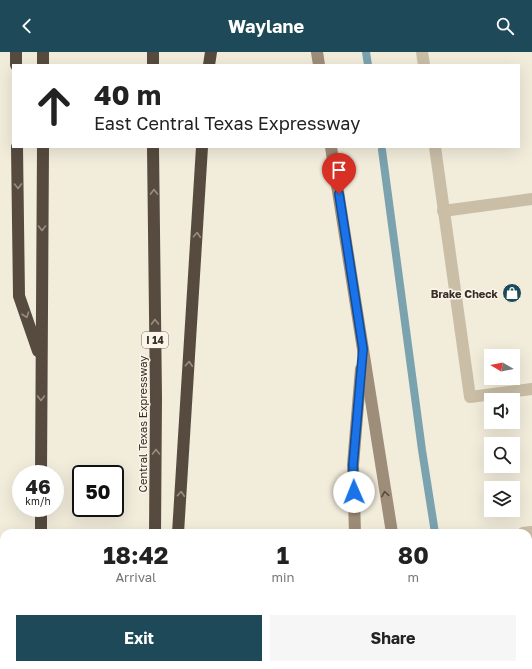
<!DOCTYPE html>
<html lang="en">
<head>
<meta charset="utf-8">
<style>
  :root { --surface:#fff; --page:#f6f6f6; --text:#222; --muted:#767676; --accent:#1d4958 }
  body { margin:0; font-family:"Golos Text",sans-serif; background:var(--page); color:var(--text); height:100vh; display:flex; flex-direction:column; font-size:15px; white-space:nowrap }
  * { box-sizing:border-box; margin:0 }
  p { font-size:13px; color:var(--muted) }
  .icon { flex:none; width:22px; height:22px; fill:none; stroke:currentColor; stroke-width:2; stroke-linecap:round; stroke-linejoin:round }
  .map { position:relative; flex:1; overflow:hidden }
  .details { position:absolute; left:0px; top:477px; width:532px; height:140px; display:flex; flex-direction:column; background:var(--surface); border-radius:12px 12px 0 0; box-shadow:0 4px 16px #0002 }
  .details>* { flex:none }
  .hud { position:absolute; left:12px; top:12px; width:508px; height:84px; border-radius:0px; box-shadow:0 4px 16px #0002; background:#fff; color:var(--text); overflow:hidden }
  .needle { width:26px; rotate:280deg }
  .fabs { position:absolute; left:484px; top:297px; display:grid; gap:8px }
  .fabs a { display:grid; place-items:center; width:36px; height:36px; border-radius:0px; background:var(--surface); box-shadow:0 4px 16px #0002; font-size:20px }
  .speed { position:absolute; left:12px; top:413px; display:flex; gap:8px; font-size:20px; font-weight:700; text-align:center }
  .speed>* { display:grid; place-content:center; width:52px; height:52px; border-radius:50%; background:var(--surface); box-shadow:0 4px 16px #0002; line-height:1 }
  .speed small { font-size:10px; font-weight:400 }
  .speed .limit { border:2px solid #111; border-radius:6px; background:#fff; color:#111 }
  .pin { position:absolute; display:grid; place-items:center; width:34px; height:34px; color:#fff; margin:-41px -17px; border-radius:50% 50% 50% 0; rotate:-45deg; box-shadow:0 0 4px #0007 }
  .pin .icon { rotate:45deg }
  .me { position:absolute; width:44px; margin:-22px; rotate:359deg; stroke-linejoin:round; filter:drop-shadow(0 0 3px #0008) }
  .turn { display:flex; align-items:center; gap:14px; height:84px; padding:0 16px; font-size:18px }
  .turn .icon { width:52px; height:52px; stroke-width:2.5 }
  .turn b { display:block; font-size:28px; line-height:34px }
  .eta { display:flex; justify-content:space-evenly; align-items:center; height:68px; text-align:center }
  .eta b { font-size:24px; font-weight:700; line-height:28px }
  .cta { display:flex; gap:8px; margin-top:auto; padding:8px 16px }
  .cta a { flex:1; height:46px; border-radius:0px; background:var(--accent); color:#fff; font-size:16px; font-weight:700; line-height:46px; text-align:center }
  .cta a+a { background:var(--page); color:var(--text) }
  header { display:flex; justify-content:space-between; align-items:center; height:52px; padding:0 16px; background:var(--accent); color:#fff; font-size:18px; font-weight:700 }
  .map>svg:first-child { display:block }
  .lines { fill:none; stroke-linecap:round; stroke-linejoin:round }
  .stream { stroke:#7aa3af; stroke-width:8 }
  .lane { stroke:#cabea7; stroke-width:12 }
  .secondary { stroke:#9e8d78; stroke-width:12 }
  .highway { stroke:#574b3f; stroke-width:12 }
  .oneway { stroke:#988f83 }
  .oneway2 { stroke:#564b40 }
  .route-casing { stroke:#114b97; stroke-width:10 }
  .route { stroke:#1a73e8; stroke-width:7 }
  .labels { text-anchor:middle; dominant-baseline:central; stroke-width:3; stroke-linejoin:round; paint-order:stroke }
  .shield { fill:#faf5e8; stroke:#726a62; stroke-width:1 }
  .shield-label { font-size:10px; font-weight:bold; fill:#372f28 }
  .poi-label { font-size:11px; font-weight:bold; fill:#372f28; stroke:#faf5e8; text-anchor:end }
  .street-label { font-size:11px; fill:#372f28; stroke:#faf5e8 }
</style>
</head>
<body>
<header><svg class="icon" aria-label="back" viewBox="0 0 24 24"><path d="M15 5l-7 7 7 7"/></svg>Waylane<svg class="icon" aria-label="search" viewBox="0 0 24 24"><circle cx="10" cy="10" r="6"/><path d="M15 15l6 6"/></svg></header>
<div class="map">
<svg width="532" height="617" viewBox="0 0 532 617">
  <rect width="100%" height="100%" fill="#f2ecdb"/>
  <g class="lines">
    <g class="stream">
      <path d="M 366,0 L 368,13"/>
      <path d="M 382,98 L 422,398 L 435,481"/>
      <path d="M 454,613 L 455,617"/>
    </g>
    <g class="lane">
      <path d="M 422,0 L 424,13"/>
      <path d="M 435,95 L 470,345 L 532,337"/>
      <path d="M 443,159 L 532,147"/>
      <path d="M 523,481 L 532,480"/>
      <path d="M 528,579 L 532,578"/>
      <path d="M 512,613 L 512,617"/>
    </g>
    <g class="secondary">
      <path d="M 317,0 L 319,13"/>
      <path d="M 331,95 L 392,481"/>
      <path d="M 355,481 L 353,413 L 361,317"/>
      <path d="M 373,613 L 374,617"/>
      <path d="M 412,613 L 413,617"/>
    </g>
    <g class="highway">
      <path d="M 16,0 L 16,13"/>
      <path d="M 153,0 L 153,13"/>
      <path d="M 43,13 L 43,0"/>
      <path d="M 209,13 L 211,0"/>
      <path d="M 17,95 L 19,244 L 38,299"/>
      <path d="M 153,95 L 156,345 L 155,481"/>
      <path d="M 41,422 L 43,95"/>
      <path d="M 41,481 L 41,456"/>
      <path d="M 178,481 L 202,95"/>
      <path d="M 38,617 L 38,613"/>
      <path d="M 154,617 L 154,613"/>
    </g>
  </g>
  <defs><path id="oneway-chevron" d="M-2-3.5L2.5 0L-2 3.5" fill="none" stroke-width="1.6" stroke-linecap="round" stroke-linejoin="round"/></defs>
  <g class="oneway">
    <use href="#oneway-chevron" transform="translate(18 134) rotate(89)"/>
    <use href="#oneway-chevron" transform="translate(154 140) rotate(-91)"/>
    <use href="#oneway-chevron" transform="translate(42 176) rotate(90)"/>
    <use href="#oneway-chevron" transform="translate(197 183) rotate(-86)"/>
    <use href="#oneway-chevron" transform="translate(26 263) rotate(71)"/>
    <use href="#oneway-chevron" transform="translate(155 270) rotate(-91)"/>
    <use href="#oneway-chevron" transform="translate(189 312) rotate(-86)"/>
    <use href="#oneway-chevron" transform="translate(41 346) rotate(90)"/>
    <use href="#oneway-chevron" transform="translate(156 400) rotate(-90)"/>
    <use href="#oneway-chevron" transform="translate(181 442) rotate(-86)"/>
  </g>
  <use class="oneway2" href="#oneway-chevron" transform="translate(385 442) rotate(-99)"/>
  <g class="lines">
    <defs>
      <path id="route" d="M 339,142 L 363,297 L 353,413 L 354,440"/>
    </defs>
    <use href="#route" class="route-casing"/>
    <use href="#route" class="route"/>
  </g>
  <defs>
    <symbol id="shop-disc" viewBox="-11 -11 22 22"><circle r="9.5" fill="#1d4958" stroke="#faf5e8"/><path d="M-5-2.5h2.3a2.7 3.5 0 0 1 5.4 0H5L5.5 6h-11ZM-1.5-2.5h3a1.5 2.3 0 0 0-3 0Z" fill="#fff"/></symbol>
  </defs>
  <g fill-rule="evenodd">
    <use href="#shop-disc" x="501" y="230" width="22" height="22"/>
  </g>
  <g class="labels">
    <rect class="shield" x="142" y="280" width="26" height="16" rx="3"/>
    <g class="shield-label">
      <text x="155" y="288">I 14</text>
    </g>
    <g class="poi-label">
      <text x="498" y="241">Brake Check</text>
    </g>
    <g class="street-label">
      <text transform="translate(142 372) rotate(-90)">Central Texas Expressway</text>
    </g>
  </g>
</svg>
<div class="fabs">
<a><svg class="needle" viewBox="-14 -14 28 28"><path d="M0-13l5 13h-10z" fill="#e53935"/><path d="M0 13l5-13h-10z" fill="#767676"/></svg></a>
<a><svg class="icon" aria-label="sound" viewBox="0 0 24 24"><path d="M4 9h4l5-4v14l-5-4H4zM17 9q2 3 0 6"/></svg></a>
<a><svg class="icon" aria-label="search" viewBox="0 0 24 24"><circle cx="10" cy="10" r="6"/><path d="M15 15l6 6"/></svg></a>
<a><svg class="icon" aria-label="layers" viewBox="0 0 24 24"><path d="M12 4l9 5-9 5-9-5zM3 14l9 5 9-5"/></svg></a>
</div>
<div class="speed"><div>46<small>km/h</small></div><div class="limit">50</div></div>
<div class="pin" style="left:339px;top:142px;background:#d93025"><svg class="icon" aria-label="arrive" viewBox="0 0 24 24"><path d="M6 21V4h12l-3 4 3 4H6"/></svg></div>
<svg class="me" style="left:354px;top:440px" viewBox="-20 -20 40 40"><circle r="19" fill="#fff"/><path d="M0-13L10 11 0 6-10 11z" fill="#1a73e8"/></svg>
<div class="hud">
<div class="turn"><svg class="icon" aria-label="ahead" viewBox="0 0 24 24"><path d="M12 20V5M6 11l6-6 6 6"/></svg><div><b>40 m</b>East Central Texas Expressway</div></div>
</div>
<section class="details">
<div class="eta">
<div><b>18:42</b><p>Arrival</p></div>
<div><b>1</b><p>min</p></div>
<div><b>80</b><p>m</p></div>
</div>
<div class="cta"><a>Exit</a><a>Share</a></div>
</section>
</div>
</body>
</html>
